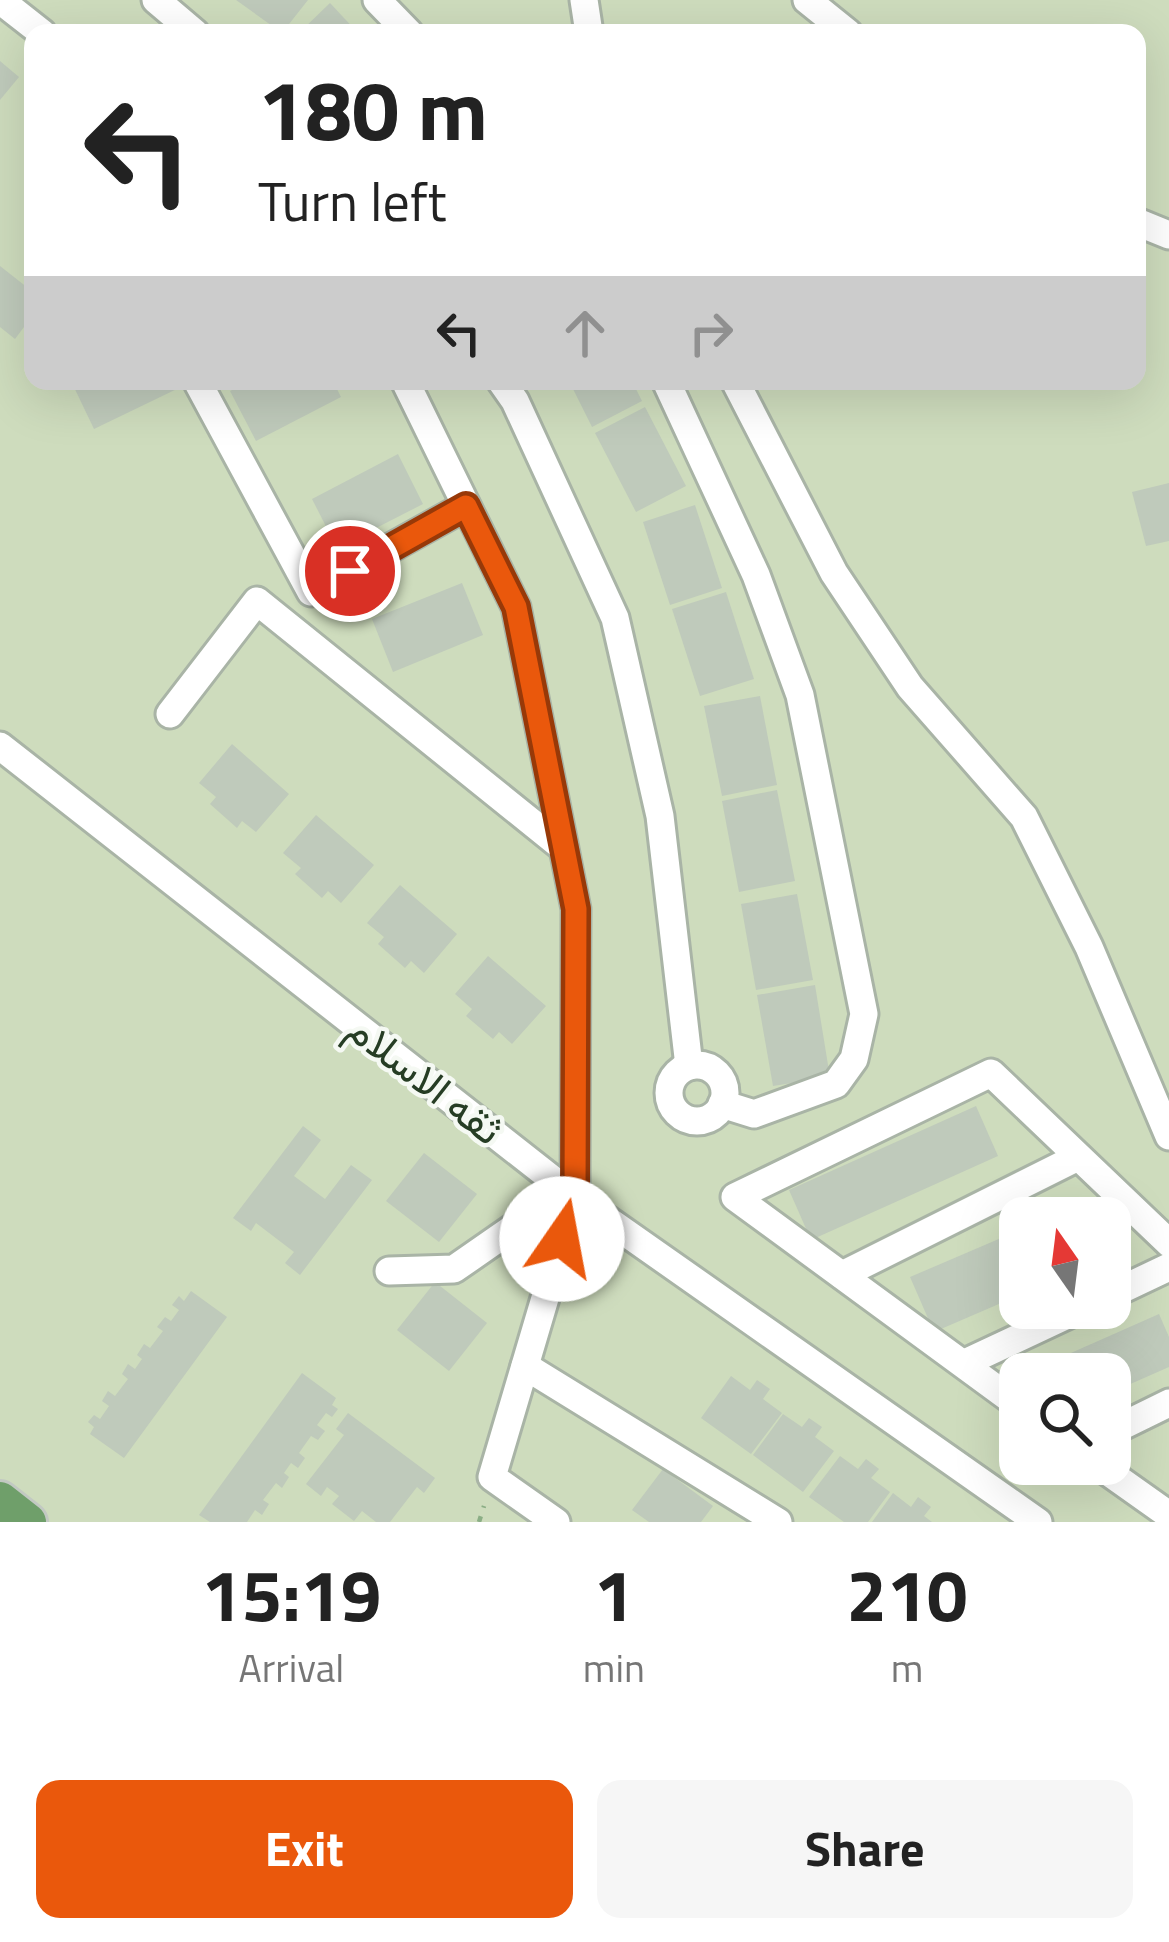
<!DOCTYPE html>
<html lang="en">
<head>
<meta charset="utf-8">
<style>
  :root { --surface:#fff; --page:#f6f6f6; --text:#222; --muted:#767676; --accent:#ea580c }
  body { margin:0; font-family:"Titillium Web",Vazirmatn,sans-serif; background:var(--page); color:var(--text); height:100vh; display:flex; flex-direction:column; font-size:45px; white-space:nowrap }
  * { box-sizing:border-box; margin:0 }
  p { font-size:39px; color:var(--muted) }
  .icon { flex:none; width:66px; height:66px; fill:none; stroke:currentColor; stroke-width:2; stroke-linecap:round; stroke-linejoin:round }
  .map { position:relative; height:1522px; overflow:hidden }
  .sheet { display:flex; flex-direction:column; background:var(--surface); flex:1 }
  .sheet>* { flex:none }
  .guide { position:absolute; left:24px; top:24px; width:1122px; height:366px; border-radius:24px; box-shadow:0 12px 48px #0002; background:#fff; color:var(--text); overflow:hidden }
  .needle { width:78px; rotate:346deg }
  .fabs { position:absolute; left:999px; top:1197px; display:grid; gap:24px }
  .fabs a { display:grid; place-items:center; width:132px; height:132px; border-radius:24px; background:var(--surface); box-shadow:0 12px 48px #0002; font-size:60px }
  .pin { position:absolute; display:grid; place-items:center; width:102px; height:102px; color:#fff; margin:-51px; border:6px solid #fff; border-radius:50%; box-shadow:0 3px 12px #0007 }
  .me { position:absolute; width:132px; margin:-66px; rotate:12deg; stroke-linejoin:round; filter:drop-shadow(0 0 9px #0008) }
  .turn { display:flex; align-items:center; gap:42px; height:252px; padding:0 36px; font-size:54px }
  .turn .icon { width:156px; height:156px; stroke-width:2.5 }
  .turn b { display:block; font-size:84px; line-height:102px }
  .lanes { display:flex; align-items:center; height:114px; padding:0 36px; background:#0003; justify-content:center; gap:60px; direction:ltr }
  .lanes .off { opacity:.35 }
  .eta { display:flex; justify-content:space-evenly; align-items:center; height:204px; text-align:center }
  .eta b { font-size:72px; font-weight:700; line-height:84px }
  .button { display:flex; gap:24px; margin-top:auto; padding:24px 36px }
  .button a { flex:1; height:138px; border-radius:24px; background:var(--accent); color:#fff; font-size:48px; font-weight:700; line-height:138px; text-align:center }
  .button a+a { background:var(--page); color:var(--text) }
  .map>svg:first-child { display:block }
  .green { fill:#cedcbd; fill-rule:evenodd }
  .building { fill:#bfcabb }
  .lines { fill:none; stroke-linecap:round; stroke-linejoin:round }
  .minor-casing { stroke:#a9b4a6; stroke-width:33 }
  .major-casing { stroke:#c2c9c2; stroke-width:42 }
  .path { stroke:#8bae85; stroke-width:4.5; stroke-dasharray:6 9; stroke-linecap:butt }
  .minor { stroke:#fff; stroke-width:27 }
  .major { stroke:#6f9f6a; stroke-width:36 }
  .route-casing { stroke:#983908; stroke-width:30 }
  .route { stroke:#ea580c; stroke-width:21 }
  .labels { text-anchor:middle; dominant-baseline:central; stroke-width:9; stroke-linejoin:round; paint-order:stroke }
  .street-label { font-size:42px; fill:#263d24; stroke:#f5f9f3 }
</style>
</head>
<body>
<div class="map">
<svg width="1169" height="1522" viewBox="0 0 1169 1522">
  <rect width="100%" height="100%" fill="#e6ece3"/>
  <path class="green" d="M 0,0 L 1169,0 L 1169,1522 L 0,1522 ZM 33,33 L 1137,33 L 1137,381 L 33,381 ZM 1020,1218 L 1110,1218 L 1110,1308 L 1020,1308 ZM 1020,1374 L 1110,1374 L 1110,1464 L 1020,1464 Z"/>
  <g class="building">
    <path d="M 236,0 L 308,0 L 282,33 Z"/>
    <path d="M 330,3 L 358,33 L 299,33 Z"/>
    <path d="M 0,61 L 19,77 L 0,100 Z"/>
    <path d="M 0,266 L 33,292 L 33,315 L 15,339 L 0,327 Z"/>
    <path d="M 71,381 L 178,381 L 181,387 L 94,429 Z"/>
    <path d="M 250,381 L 333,381 L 341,397 L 256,441 L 230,391 Z"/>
    <path d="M 569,381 L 632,381 L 642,401 L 592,427 Z"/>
    <path d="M 645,407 L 686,486 L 636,512 L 595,433 Z"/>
    <path d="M 398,454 L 423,504 L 337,548 L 312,499 Z"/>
    <path d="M 1169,483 L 1169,541 L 1146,546 L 1132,492 Z"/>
    <path d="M 695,505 L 722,588 L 670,605 L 643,522 Z"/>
    <path d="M 462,583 L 483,635 L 393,672 L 372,619 Z"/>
    <path d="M 726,592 L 754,679 L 700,696 L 672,609 Z"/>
    <path d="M 760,696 L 777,785 L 722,796 L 704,706 Z"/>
    <path d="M 232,744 L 289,794 L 256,832 L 242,821 L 237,828 L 210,804 L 216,797 L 199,783 Z"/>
    <path d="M 777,790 L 795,881 L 739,892 L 722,801 Z"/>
    <path d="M 316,815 L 374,865 L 341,903 L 328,891 L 322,898 L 295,874 L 301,868 L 283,853 Z"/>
    <path d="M 400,885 L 457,934 L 424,973 L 411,961 L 405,968 L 378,944 L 384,937 L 367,923 Z"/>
    <path d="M 797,894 L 813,980 L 756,990 L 741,904 Z"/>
    <path d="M 488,956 L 546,1006 L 512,1044 L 499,1032 L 493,1039 L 466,1016 L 472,1009 L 455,994 Z"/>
    <path d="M 815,985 L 830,1077 L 773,1086 L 757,995 Z"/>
    <path d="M 976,1106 L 998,1156 L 811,1240 L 789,1190 Z"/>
    <path d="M 303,1126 L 321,1140 L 294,1176 L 325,1199 L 351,1165 L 372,1180 L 300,1275 L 285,1263 L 294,1252 L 256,1223 L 251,1231 L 233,1218 Z"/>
    <path d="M 424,1153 L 477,1194 L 439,1242 L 386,1201 Z"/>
    <path d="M 1100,1196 L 1109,1218 L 1048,1218 Z"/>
    <path d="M 1020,1230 L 1020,1295 L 934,1332 L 910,1277 Z"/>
    <path d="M 435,1282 L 487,1323 L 449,1371 L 397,1330 Z"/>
    <path d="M 191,1291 L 227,1317 L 124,1458 L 90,1434 L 94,1427 L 88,1422 L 94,1415 L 100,1419 L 109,1406 L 102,1401 L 108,1391 L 115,1396 L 128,1379 L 122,1374 L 128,1364 L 135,1369 L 142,1359 L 137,1355 L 144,1344 L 150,1348 L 163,1331 L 157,1327 L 165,1317 L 171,1321 L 179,1310 L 172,1305 L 179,1296 L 184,1301 Z"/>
    <path d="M 1159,1314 L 1169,1337 L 1169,1367 L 1110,1393 L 1110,1374 L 1039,1374 L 1037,1368 Z"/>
    <path d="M 302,1373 L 336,1398 L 332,1405 L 338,1409 L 332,1417 L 326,1413 L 317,1425 L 325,1431 L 318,1440 L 311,1436 L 299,1453 L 305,1458 L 298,1468 L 291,1463 L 284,1473 L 289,1477 L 282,1488 L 276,1483 L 263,1500 L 269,1504 L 262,1515 L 255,1510 L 247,1522 L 210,1522 L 199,1515 Z"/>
    <path d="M 731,1376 L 750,1390 L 757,1380 L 770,1389 L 763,1399 L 782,1413 L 751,1454 L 701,1418 Z"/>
    <path d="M 348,1413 L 435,1478 L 424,1493 L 417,1487 L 390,1522 L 376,1522 L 362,1511 L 354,1521 L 332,1504 L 339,1496 L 327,1487 L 321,1496 L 306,1484 L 344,1435 L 336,1429 Z"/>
    <path d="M 783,1414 L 802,1427 L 809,1418 L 822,1427 L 815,1437 L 834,1451 L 803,1492 L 753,1455 Z"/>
    <path d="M 840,1456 L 858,1469 L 866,1459 L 879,1469 L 871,1478 L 890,1492 L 868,1522 L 844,1522 L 809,1497 Z"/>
    <path d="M 663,1469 L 713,1506 L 701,1522 L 649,1522 L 632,1510 Z"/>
    <path d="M 893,1493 L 911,1507 L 918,1497 L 931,1507 L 924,1516 L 932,1522 L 872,1522 Z"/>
  </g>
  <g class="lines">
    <defs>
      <g id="minor">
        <path d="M 0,0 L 42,33"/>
        <path d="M 156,0 L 195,33"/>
        <path d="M 377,0 L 409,33"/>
        <path d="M 584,0 L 589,33"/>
        <path d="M 807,0 L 848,33"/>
        <path d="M 1137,222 L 1169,235"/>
        <path d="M 197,381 L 311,592 L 466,506"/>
        <path d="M 405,381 L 516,607 L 576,909 L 575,1197 L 492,1477 L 556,1522"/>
        <path d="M 501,381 L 515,401 L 615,618 L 660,816 L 689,1066"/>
        <path d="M 666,381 L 756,575 L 800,695 L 864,1014 L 854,1059 L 836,1084 L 754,1114 L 722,1104"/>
        <path d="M 735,381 L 834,573 L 910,687 L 1024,817 L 1089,947 L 1169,1136"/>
        <path d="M 170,714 L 257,601 L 561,846"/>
        <path d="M 0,746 L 575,1197 L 1038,1522"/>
        <circle cx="697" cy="1093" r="28"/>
        <path d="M 389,1271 L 454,1269 L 568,1190"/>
        <path d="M 842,1275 L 1078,1157"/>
        <path d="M 1110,1295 L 1169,1267"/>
        <path d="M 965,1363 L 1082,1308"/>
        <path d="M 525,1366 L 778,1522"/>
        <path d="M 1020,1406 L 735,1197 L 991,1073 L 1169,1243"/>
        <path d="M 1110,1432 L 1169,1403"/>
        <path d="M 1097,1464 L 1169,1515"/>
      </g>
      <path id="major" d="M 0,1500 L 28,1522"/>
    </defs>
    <use href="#minor" class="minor-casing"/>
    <use href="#major" class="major-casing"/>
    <path class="path" d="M 479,1522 L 484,1506"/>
    <use href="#minor" class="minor"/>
    <use href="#major" class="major"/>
  </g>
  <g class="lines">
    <defs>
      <path id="route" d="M 350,571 L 466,506 L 516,607 L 576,909 L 575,1197 L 562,1239"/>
    </defs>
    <use href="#route" class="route-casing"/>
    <use href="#route" class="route"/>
  </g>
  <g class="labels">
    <g class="street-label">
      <text transform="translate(426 1078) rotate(38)">ثقه الاسلام</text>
    </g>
  </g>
</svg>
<div class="fabs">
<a><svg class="needle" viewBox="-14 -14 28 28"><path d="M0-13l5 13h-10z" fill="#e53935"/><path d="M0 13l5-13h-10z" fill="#767676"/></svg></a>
<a><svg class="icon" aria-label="search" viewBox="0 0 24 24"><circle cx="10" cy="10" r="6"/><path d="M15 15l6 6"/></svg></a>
</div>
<div class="pin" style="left:350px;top:571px;background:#d93025"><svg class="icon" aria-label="arrive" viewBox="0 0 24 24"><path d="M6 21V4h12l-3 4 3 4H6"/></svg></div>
<svg class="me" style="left:562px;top:1239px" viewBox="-20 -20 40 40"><circle r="19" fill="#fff"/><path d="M0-13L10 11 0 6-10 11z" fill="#ea580c"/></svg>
<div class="guide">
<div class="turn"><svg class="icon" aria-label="left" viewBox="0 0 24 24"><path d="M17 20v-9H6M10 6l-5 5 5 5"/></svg><div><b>180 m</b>Turn left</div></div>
<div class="lanes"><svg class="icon" aria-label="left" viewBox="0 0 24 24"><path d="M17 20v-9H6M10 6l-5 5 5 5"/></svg><svg class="icon off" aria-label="ahead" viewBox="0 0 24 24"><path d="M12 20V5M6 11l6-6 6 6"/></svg><svg class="icon off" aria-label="right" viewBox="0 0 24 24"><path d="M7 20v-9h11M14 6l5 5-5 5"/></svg></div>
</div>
</div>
<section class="sheet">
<div class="eta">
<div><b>15:19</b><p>Arrival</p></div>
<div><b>1</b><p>min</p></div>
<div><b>210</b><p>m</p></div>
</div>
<div class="button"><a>Exit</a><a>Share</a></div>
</section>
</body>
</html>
